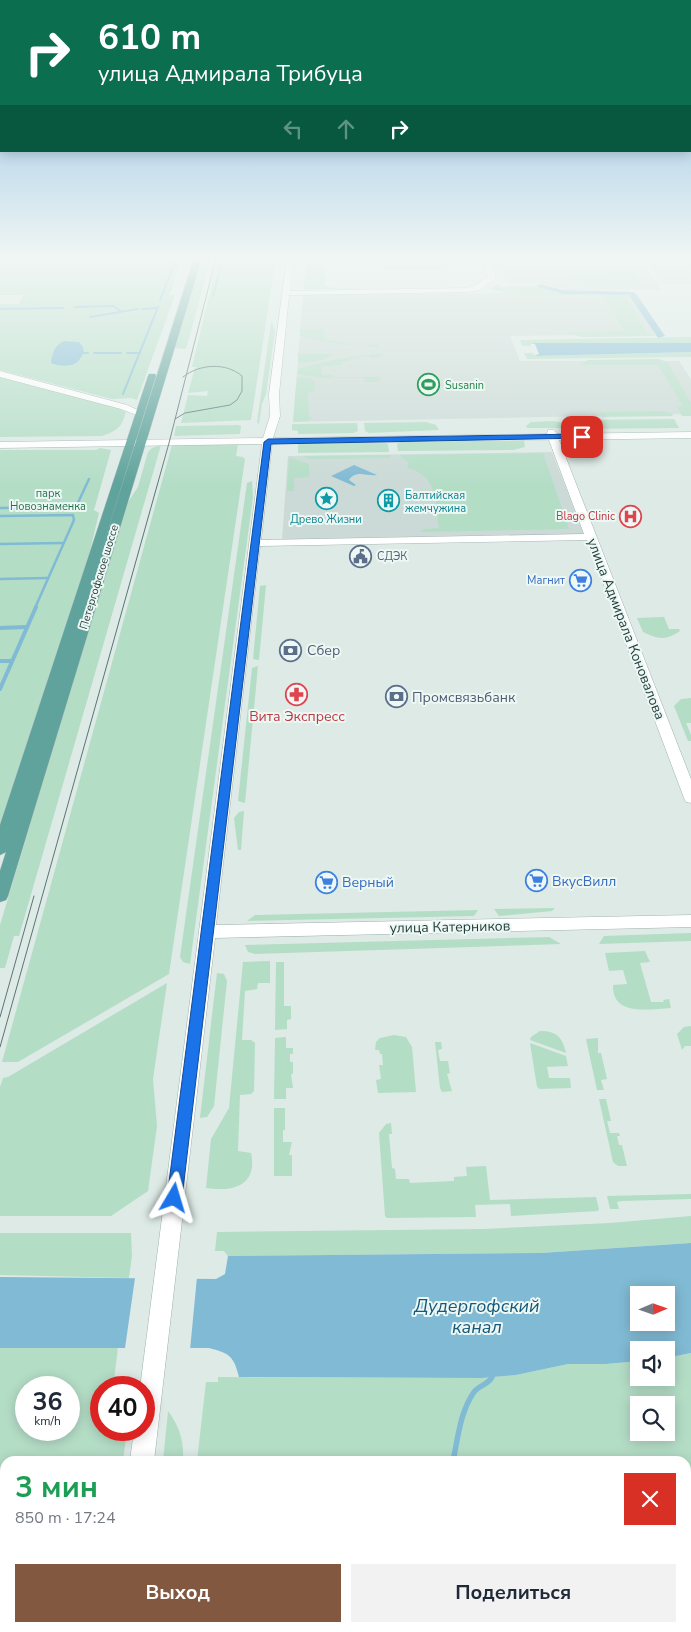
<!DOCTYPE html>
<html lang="ru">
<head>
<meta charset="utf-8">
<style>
  :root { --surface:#fff; --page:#f2f2f3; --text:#1f2937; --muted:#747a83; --accent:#825840 }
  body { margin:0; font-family:"Nunito Sans",sans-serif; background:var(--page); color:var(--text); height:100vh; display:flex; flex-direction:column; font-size:19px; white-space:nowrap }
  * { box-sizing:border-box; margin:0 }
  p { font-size:16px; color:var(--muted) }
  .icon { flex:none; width:28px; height:28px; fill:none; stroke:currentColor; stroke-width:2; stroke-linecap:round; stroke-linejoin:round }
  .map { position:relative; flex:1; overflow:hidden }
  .side { position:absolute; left:0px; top:1456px; width:691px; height:176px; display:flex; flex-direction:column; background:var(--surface); border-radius:15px 15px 0 0; box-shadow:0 2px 12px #0003 }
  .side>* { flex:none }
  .hud { position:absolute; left:0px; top:0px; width:691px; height:152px; box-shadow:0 2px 12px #0003; background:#0b6e4f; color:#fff; overflow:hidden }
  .needle { width:32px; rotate:88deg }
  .fabs { position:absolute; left:630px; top:1286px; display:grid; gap:10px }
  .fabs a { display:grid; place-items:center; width:45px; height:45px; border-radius:0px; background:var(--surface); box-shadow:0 2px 12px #0003; font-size:25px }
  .speed { position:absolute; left:15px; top:1376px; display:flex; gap:10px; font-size:25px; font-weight:700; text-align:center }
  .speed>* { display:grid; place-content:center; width:65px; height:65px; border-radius:50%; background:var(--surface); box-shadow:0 2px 12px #0003; line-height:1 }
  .speed small { font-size:12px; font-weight:400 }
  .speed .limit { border:8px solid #d22; background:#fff; color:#111 }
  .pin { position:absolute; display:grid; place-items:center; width:42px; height:42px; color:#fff; margin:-21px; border-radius:10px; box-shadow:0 2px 8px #0006 }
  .me { position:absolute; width:55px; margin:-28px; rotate:7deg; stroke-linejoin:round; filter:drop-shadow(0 0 4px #0008) }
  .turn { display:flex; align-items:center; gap:18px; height:105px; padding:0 15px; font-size:22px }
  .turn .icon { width:65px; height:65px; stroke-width:2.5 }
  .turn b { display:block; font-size:35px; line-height:42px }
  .lanes { display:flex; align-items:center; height:48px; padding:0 15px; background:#0003; justify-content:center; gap:25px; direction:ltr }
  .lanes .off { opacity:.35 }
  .round { display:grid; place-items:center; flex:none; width:52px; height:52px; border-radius:0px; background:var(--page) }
  .overview { display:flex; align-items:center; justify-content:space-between; height:85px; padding:0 15px }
  h1 { font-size:30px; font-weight:700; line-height:38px; color:#1e9e55 }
  .cta { display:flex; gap:10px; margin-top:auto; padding:10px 15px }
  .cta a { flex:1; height:58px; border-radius:0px; background:var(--accent); color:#fff; font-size:20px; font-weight:700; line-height:58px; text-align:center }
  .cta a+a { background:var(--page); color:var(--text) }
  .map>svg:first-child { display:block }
  .built { fill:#cbdad6 }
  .green { fill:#b4ddc6; fill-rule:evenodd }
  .water { fill:#81bad4; fill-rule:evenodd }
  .pier { fill:#ddeae6 }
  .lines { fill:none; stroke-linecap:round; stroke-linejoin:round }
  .stream-far3 { stroke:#81bad4; stroke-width:2 }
  .stream-far2 { stroke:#81bad4; stroke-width:2.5 }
  .stream-far1 { stroke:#81bad4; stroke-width:4 }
  .stream { stroke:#81bad4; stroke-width:5.5 }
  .canal { fill:#81bad4; fill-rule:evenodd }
  .minor-casing { stroke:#a0b2ae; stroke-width:1 }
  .major-casing { stroke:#bcc4c3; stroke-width:1 }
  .minor { fill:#fff; fill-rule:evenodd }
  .major { fill:#5fa39c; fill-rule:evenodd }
  .tram { stroke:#587673; stroke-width:1 }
  .route { fill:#1a73e8; stroke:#114b97 }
  .labels { text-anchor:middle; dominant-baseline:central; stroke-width:4; stroke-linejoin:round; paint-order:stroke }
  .far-leisure-label { font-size:11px; fill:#27864d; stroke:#edf7f4; text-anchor:start }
  .far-park-label { font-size:11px; fill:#267350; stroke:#edf7f4 }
  .far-culture-label { font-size:11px; fill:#0d838f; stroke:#edf7f4; text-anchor:start }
  .far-health-label { font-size:11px; fill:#be3a42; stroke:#edf7f4; text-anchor:end }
  .far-service-label { font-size:11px; fill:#4e5e75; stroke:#edf7f4; text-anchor:start }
  .far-street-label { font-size:11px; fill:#1e3a37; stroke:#edf7f4 }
  .far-shop-label { font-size:11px; fill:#366cbe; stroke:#edf7f4; text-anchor:end }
  .street-label { font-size:14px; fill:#1e3a37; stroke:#edf7f4 }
  .service-label { font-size:14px; fill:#4e5e75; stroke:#edf7f4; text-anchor:start }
  .health-label { font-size:14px; fill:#be3a42; stroke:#edf7f4 }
  .shop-label { font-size:14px; fill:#366cbe; stroke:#edf7f4; text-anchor:start }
  .near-water-label { font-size:18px; font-style:italic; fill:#155879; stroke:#edf7f4 }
</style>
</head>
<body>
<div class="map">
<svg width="691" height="1632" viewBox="0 0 691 1632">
  <rect width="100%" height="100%" fill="#ddeae6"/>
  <g class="built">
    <path d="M 497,258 L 639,258 L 662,290 L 569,290 L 538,283 L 507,283 Z"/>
    <path d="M 644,258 L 680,258 L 691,260 L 691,284 L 661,283 Z"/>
    <path d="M 634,292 L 657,334 L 510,336 L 520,361 L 679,361 L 691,379 L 691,414 L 293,422 L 303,295 Z"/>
    <path d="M 552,452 L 584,535 L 282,540 L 288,456 Z"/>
  </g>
  <g class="green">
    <path d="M 0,258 L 181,258 L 171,293 L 169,295 L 175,295 L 137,400 L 131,398 L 112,399 L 0,370 L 0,304 L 19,304 L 23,295 L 0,295 Z"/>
    <path d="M 203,258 L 211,258 L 186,349 L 174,348 Z"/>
    <path d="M 218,258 L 276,258 L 251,420 L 181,423 L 188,395 L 207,396 L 208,391 L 188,393 L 195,368 L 198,367 L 192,367 Z"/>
    <path d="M 381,258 L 439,260 L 444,262 L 446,269 L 383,269 Z"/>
    <path d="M 306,261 L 321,261 L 321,262 L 324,263 L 325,286 L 334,288 L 363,289 L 304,289 Z"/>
    <path d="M 633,272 L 641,285 L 584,286 L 582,283 L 569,284 L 565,275 L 578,275 L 577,273 Z"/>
    <path d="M 499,284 L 500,287 L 539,286 L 560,294 L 572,294 L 574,296 L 524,296 L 488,289 Z"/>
    <path d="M 603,295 L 625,295 L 647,333 L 659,336 L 581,337 L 566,332 L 624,331 Z"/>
    <path d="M 271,322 L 272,322 L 275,331 L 266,394 L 262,404 L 259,424 L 257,422 Z"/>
    <path d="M 300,329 L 324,329 L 325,339 L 360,346 L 376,344 L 379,347 C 352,346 326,343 300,336 Z"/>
    <path d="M 691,337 L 691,343 L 530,343 L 531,346 L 522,346 L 520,340 Z"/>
    <path d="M 691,352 L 691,357 L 527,359 L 524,353 L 533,353 L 535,356 Z"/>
    <path d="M 298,354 L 333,354 C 324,361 309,363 298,363 Z"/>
    <path d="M 381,354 L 380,357 L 372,358 L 368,356 L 349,359 L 350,361 L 342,361 L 342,365 L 322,366 L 322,375 L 331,375 L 332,377 L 379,377 L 380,382 L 365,382 L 364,378 L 324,378 L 297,374 L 298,369 C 325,361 352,356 381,354 Z"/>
    <path d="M 659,359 L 670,363 L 668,364 L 691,403 L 691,416 L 682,416 L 677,407 L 683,406 L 658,365 L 580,365 L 588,360 Z"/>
    <path d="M 0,376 L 112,406 L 126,412 C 121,428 118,430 102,436 L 0,437 Z"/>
    <path d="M 297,378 L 309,378 L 314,381 L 315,391 L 308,393 L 309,417 L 314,417 L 308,421 L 293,422 Z"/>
    <path d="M 662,411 L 671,413 L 673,416 L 602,417 L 600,412 Z"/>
    <path d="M 674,419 L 679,428 L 576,429 L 574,426 L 578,421 L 582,420 Z"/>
    <path d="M 553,421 L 563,423 L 566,428 L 527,428 L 526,426 L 531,422 Z"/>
    <path d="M 426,422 L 436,425 L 439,430 L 369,433 L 365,431 L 364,423 Z"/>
    <path d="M 357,423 L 358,431 L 353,433 L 298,434 L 298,431 L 292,430 L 292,424 Z"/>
    <path d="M 238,425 L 241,426 L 240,434 L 174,436 L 176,426 Z"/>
    <path d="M 524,440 L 525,447 L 513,450 L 398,451 L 397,444 L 400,442 Z"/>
    <path d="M 383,442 L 388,444 L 389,452 L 298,453 L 298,443 Z"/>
    <path d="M 238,444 L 236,456 L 243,457 L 245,459 L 169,974 L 18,1062 L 2,1062 L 172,445 Z"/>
    <path d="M 161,445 L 19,936 L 14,936 L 5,968 L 0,968 L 0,925 L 126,505 L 138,487 L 148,452 L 152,448 Z"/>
    <path d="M 100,448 L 111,450 L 94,510 L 99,513 L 89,555 L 0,825 L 0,450 L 96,450 Z"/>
    <path d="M 543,453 L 569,529 L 419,532 L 425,529 L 439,528 C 435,502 439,476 407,468 L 409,463 L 406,460 L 401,458 L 400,455 Z"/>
    <path d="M 391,455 L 389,458 L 309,459 L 304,456 Z"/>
    <path d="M 289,457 L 309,464 L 309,477 L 294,478 L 294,491 L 287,491 Z"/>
    <path d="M 252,481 L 253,497 L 190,964 L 183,962 L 180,957 L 247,483 Z"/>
    <path d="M 266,585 L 259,660 L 253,659 L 260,586 Z"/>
    <path d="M 664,617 L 669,629 L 679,629 L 680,631 C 666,641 658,639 643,632 L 637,618 Z"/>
    <path d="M 258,666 L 245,803 L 238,801 L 252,668 Z"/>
    <path d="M 691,698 L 691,723 L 686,723 L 691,735 L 691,741 L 688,741 L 674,706 L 681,699 Z"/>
    <path d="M 244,811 L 241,850 L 238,850 L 234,818 L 239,812 Z"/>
    <path d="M 555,908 L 552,911 L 499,916 L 494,909 Z"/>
    <path d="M 478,910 L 474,916 L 247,921 L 255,915 Z"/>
    <path d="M 691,933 L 691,941 L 599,944 L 604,936 Z"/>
    <path d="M 549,937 L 561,944 L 255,954 L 248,952 L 245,945 Z"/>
    <path d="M 645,951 L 650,962 L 640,963 L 651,1002 L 664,1002 L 663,1000 L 669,999 L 671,1008 C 650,1009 612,1017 613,985 L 627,984 L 623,970 L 609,971 L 605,953 Z"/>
    <path d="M 270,961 L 270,983 L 258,983 L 257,989 L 245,991 L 242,1040 L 251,1040 L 255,1043 L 254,1091 L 251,1094 L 240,1095 L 238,1151 L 251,1153 C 258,1186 232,1192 206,1188 L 211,1139 L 229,1108 L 243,962 Z"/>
    <path d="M 276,962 L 284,962 L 284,1006 L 291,1006 L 291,1019 L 287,1020 L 287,1029 L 275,1030 Z"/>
    <path d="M 217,973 L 224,974 L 227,981 L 214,1106 L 207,1117 L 200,1118 Z"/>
    <path d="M 167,983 L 153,1079 L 157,1126 L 148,1191 L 111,1216 L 0,1216 L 0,1087 L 3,1078 L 8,1077 Z"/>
    <path d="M 691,1026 L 691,1046 L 685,1046 L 682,1050 L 677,1034 L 684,1027 Z"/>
    <path d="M 540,1031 C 557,1031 562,1037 566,1053 L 530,1040 L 531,1037 Z"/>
    <path d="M 394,1035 L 406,1037 L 412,1047 L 416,1092 L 378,1093 L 376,1080 L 381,1079 L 379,1065 L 383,1065 L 382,1054 L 380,1054 L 379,1050 L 375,1050 L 376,1042 L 380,1038 Z"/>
    <path d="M 286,1037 L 286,1048 L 293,1048 L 293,1054 L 290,1054 L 290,1062 L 293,1062 L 293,1074 L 291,1074 L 293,1088 L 286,1088 L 286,1099 L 274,1099 L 275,1038 Z"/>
    <path d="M 598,1038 L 598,1053 L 601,1053 L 607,1079 L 601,1080 L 604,1090 L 597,1090 L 586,1039 Z"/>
    <path d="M 435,1042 L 441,1042 L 442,1049 L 438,1050 L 440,1061 L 448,1061 L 450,1073 L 447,1074 L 452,1091 L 442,1092 L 440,1088 Z"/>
    <path d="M 530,1043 L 566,1056 L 568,1066 L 547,1067 L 549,1078 L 570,1078 L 571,1088 L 540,1089 L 537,1087 Z"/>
    <path d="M 599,1099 L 606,1099 L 611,1121 L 607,1121 L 610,1133 L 619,1133 L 620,1136 L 617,1136 L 619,1145 L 622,1145 L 627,1166 L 618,1166 L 613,1162 Z"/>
    <path d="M 274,1108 L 285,1108 L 285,1130 L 283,1130 L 283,1142 L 292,1142 L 289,1155 L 292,1155 L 292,1176 L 274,1176 Z"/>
    <path d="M 391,1123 L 392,1134 L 389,1134 L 392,1168 L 395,1169 L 396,1179 L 409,1179 L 410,1183 L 454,1181 L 454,1177 L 467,1176 L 466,1167 L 486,1166 L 490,1200 L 596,1197 L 599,1209 L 598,1211 L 511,1216 L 510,1204 L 475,1205 L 476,1217 L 387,1218 L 385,1216 L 379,1133 L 386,1124 Z"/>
    <path d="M 691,1194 L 691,1199 L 622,1201 L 617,1202 L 619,1209 L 610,1209 L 607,1196 Z"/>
    <path d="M 691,1216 L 691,1243 L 541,1253 L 228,1256 L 224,1251 L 215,1251 L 217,1232 L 484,1229 L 610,1223 Z"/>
    <path d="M 0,1233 L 131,1233 L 132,1256 L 129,1278 L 0,1275 Z"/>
    <path d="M 0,1348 L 118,1348 L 113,1387 L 101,1388 L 101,1430 L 127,1430 L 123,1461 L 5,1461 L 5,1628 L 100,1628 L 100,1632 L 0,1632 ZM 26,1388 L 69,1388 L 69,1430 L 26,1430 Z"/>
    <path d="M 691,1353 L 691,1632 L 182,1632 L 182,1628 L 686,1628 L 686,1461 L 197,1461 L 206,1382 L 218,1382 L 218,1377 L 482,1378 L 516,1375 L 568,1364 L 606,1364 L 639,1361 L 639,1378 L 666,1378 L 666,1358 ZM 639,1405 L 666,1405 L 666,1432 L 639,1432 Z"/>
    <path d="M 168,1411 C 180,1427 184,1442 183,1461 L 163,1461 Z"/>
  </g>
  <g class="water">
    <path d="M 64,341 L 79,342 L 83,347 L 84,353 C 82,355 81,358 79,360 C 74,368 58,366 51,363 C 52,353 55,345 64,341 Z"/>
    <path d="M 529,343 L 691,343 L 691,352 L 534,356 L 539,354 L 535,344 Z"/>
    <path d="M 354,465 L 377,475 C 368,477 356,469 349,480 L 356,485 L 354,486 L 331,476 Z"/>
    <path d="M 691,1243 L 691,1353 L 666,1358 L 666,1350 L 639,1350 L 639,1361 L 606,1364 L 568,1364 L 516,1375 L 482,1378 L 239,1377 C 234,1356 229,1353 209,1348 L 0,1348 L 0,1277 L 216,1279 L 225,1274 L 228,1256 L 541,1253 ZM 639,1295 L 666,1295 L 666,1322 L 639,1322 Z"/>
  </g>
  <path class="pier" d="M 129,1275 L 197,1277 L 190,1350 L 117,1350 L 118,1348 L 125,1348 L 135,1278 L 129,1278 Z"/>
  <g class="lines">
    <g class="stream-far3">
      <path d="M 213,296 L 223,258"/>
      <path d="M 160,300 L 177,258"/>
      <path d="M 74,307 L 114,306 L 120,311"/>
      <path d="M 0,309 L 63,308"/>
      <path d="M 142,309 L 157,308"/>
      <path d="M 90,317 L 138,309"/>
      <path d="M 84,353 L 88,353"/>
      <path d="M 94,353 L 121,353"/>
      <path d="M 127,353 L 140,353"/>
      <path d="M 123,394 L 158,307"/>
    </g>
    <g class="stream-far2">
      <path d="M 0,508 L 76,507 L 89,479"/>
      <path d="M 0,516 L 73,515 L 74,520 L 35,608"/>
      <path d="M 0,544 L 62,543"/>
      <path d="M 0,579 L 47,578"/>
    </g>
    <g class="stream-far1">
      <path d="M 0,628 L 26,627"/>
      <path d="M 0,661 L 12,661"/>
      <path d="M 0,689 L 36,607"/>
    </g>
    <g class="stream">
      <path d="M 453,1461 C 458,1438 460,1412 474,1392 C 479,1385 488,1385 492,1377"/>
      <path d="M 686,1516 L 691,1515"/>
    </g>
    <path class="canal" d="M 540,284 L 563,290 L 633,292 L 637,295 L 665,336 L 658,338 L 629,295 L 563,294 L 538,287 L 537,286 Z"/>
    <defs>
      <g id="minor">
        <path d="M 287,258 L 294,258 L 290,291 L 468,288 L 474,286 L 488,277 L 483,258 L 490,258 L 496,278 L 480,290 L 468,292 L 289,295 L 279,394 L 280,416 L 273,438 L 547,434 L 548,430 L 554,430 L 557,434 L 691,432 L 691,438 L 559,440 L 691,779 L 691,803 L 686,802 L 684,798 L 587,540 L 260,546 L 216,925 L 691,915 L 691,927 L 215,938 L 154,1461 L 130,1461 L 134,1430 L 144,1430 L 144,1388 L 140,1388 L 262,444 L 0,448 L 0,442 L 263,438 L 270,416 L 269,394 ZM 549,440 L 584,534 L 261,540 L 272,444 Z"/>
        <path d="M 0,371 L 127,405 L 144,413 L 139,416 L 121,409 L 0,377 Z"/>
        <rect x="109" y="1628" width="26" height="4"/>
      </g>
      <path id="major" d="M 194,258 L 202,258 L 8,896 L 6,900 L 0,902 L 0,871 L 6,852 L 0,855 L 0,825 L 148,376 L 149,374 L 155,374 L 156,376 L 98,561 Z"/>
    </defs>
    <use href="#minor" class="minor-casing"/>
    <use href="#major" class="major-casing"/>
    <use href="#minor" class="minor"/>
    <use href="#major" class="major"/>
    <g class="tram">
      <path d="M 175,419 L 185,413 L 230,405 L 237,400 L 242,391 L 242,376 C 226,362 199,364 183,377"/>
      <path d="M 0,1017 L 34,896"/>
      <path d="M 0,1047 L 169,443 L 216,258"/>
    </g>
  </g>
  <linearGradient id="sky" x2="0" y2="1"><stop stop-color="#7fb6e0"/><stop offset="0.53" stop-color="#f0f6f4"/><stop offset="1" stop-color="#f0f6f4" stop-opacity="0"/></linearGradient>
  <rect width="691" height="486" fill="url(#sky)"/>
  <path class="route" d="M 582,434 L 586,437 L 585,438 L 271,444 L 182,1198 L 180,1203 L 174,1206 L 169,1203 L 167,1198 L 264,442 L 268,439 Z"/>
  <defs>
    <symbol id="stadium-ring" viewBox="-11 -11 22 22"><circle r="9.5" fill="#edf7f4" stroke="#2e9e5b" stroke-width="1.5"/><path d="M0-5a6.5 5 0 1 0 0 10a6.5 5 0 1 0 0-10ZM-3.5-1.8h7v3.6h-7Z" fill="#2e9e5b"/></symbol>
    <symbol id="sight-ring" viewBox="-11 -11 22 22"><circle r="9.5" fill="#edf7f4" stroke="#0f9aa8" stroke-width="1.5"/><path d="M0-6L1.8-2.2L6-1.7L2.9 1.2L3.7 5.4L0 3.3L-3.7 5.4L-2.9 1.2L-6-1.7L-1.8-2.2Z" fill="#0f9aa8"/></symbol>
    <symbol id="building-ring" viewBox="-11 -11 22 22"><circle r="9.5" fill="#edf7f4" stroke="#0f9aa8" stroke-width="1.5"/><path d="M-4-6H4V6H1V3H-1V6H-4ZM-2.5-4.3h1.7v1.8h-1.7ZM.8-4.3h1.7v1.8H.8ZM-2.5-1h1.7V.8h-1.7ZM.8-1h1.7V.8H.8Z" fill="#0f9aa8"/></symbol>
    <symbol id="hospital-ring" viewBox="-11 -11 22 22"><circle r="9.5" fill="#edf7f4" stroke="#e0444e" stroke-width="1.5"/><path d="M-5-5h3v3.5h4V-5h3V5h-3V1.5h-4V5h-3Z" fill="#e0444e"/></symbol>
    <symbol id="civic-ring" viewBox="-11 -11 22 22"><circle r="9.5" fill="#edf7f4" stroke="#5c6f8a" stroke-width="1.5"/><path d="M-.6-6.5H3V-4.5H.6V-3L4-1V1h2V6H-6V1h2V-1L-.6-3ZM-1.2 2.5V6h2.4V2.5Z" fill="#5c6f8a"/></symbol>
    <symbol id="supermarket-ring" viewBox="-11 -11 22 22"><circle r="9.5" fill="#edf7f4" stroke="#3f7fe0" stroke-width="1.5"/><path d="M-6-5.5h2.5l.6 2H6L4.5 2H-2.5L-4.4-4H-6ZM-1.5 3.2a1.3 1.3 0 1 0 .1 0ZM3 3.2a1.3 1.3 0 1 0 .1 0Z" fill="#3f7fe0"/></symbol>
    <symbol id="bank-ring" viewBox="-11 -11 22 22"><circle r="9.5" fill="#edf7f4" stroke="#5c6f8a" stroke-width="1.5"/><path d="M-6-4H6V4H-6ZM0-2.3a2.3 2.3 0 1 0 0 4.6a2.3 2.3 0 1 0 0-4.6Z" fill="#5c6f8a"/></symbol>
    <symbol id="pharmacy-ring" viewBox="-11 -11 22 22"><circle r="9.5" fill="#edf7f4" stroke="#e0444e" stroke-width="1.5"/><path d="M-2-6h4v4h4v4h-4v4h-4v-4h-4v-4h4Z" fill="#e0444e"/></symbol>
  </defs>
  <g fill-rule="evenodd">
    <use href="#stadium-ring" x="416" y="372" width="25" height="25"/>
    <use href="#sight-ring" x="314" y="486" width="25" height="25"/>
    <use href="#building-ring" x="376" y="488" width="25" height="25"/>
    <use href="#hospital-ring" x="618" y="504" width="25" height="25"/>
    <use href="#civic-ring" x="348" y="544" width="25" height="25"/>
    <use href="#supermarket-ring" x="568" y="568" width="25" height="25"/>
    <use href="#bank-ring" x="278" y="638" width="25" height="25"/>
    <use href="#pharmacy-ring" x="284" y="682" width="25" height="25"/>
    <use href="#bank-ring" x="384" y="684" width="25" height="25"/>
    <use href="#supermarket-ring" x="524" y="868" width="25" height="25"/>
    <use href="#supermarket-ring" x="314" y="870" width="25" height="25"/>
  </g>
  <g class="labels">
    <g class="far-leisure-label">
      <text x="445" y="385">Susanin</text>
    </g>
    <g class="far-park-label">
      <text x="48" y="493">парк<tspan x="48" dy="13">Новознаменка</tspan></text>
    </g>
    <g class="far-culture-label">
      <text x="405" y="495">Балтийская<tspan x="405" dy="13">жемчужина</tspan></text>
      <text x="326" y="519" text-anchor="middle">Древо Жизни</text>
    </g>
    <g class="far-health-label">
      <text x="615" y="516">Blago Clinic</text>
    </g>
    <g class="far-service-label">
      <text x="377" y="556">СДЭК</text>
    </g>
    <g class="far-street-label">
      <text transform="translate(99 577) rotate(-73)">Петергофское шоссе</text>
    </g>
    <g class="far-shop-label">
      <text x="565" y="580">Магнит</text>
    </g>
    <g class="street-label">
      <text transform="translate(626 629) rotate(69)">улица Адмирала Коновалова</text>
      <text transform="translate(450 927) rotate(-1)">улица Катерников</text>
    </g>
    <g class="service-label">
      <text x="307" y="650">Сбер</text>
      <text x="412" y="697">Промсвязьбанк</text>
    </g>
    <g class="health-label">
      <text x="297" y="716">Вита Экспресс</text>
    </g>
    <g class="shop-label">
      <text x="552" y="881">ВкусВилл</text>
      <text x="342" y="882">Верный</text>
    </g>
    <g class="near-water-label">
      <text x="477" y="1306">Дудергофский<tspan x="477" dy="21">канал</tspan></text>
    </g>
  </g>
</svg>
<div class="fabs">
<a><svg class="needle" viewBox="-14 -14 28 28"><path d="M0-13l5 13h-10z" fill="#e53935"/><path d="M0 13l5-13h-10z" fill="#747a83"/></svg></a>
<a><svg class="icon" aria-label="sound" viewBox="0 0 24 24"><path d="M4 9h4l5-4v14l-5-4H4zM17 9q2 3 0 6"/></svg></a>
<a><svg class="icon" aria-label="search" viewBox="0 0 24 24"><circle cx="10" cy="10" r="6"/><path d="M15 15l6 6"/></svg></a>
</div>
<div class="speed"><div>36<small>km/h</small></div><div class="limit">40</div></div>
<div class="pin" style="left:582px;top:437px;background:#d93025"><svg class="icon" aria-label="arrive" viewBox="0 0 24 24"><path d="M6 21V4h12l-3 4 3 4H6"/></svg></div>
<svg class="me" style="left:174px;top:1198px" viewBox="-20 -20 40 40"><path d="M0-17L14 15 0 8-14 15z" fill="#1a73e8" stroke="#fff" stroke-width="4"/></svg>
<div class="hud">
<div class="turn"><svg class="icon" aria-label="right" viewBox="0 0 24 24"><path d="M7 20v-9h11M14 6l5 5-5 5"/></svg><div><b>610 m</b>улица Адмирала Трибуца</div></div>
<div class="lanes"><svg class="icon off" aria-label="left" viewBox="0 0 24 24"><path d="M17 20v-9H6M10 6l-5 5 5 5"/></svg><svg class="icon off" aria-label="ahead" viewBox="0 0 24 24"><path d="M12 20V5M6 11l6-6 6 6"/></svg><svg class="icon" aria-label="right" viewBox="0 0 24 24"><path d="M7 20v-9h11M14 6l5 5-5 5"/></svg></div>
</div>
<section class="side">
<div class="overview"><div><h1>3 мин</h1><p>850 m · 17:24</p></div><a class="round" style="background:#d93025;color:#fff"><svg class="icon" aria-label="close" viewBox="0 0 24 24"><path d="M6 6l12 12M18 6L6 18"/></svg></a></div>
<div class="cta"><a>Выход</a><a>Поделиться</a></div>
</section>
</div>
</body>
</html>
